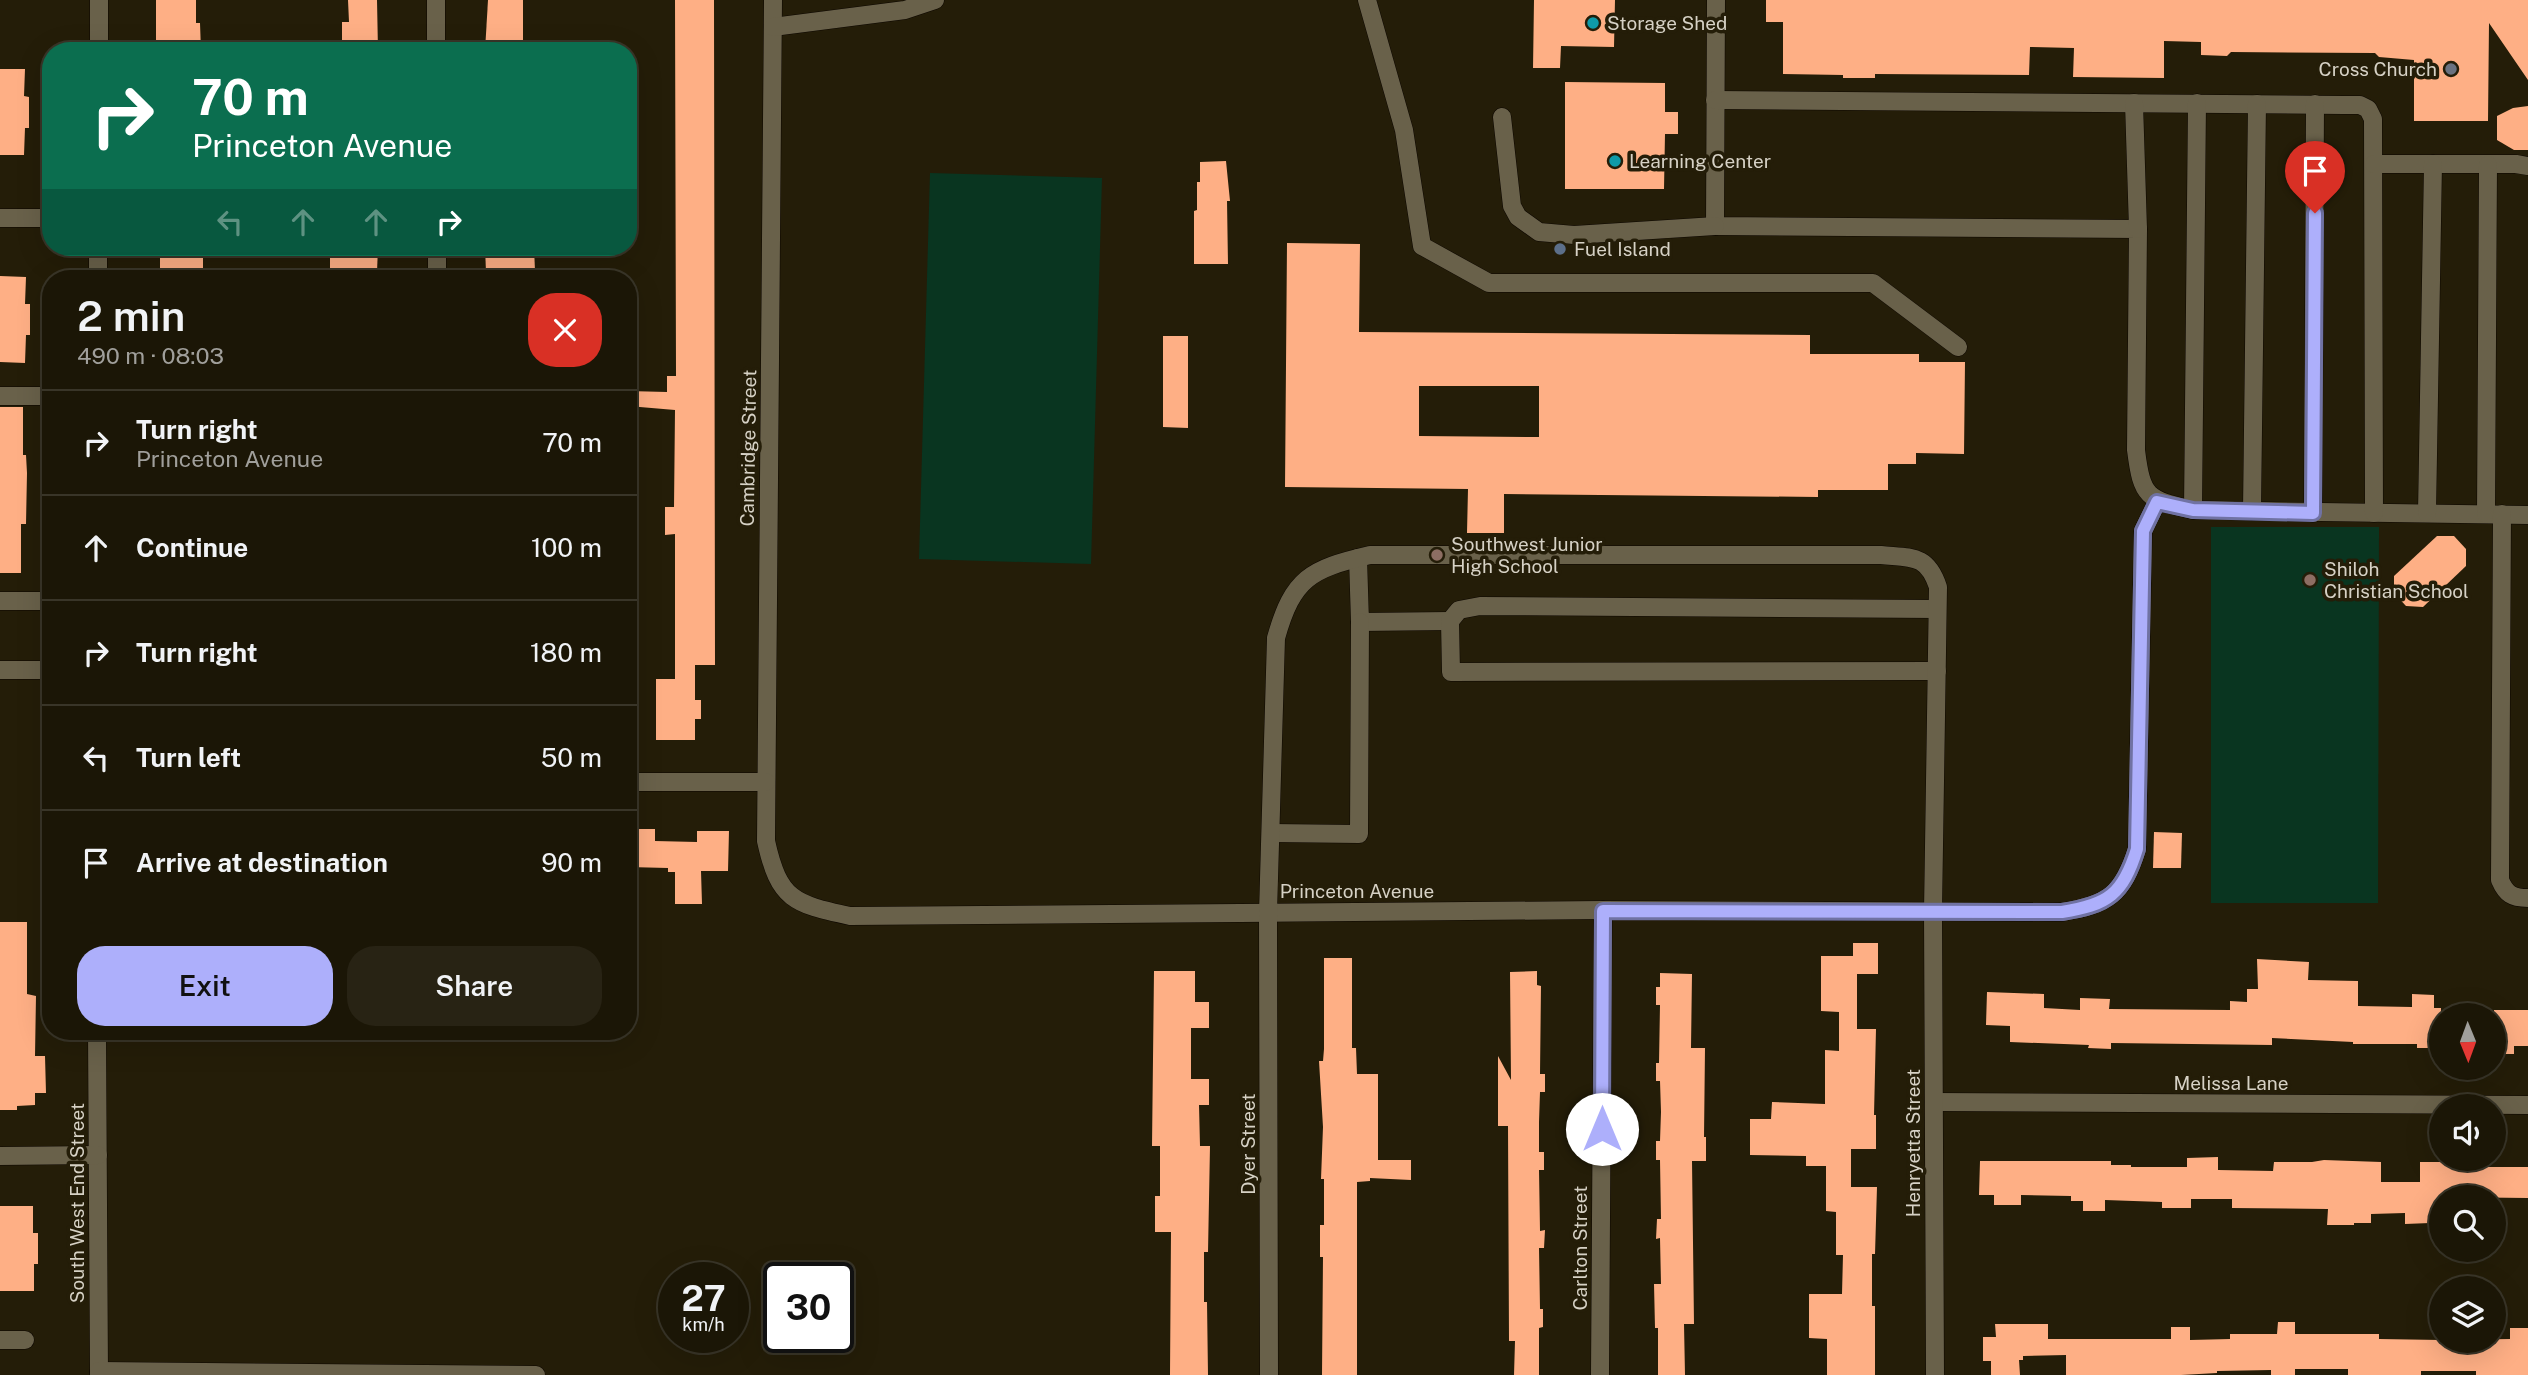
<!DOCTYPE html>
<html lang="en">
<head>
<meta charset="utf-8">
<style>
  :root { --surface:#1b1606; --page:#282314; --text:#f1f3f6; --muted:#a09f9b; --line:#393528; --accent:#adaffb }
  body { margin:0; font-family:"Public Sans",sans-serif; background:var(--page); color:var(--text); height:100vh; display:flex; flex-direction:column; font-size:26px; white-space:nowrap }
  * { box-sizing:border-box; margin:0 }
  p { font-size:23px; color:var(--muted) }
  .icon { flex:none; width:38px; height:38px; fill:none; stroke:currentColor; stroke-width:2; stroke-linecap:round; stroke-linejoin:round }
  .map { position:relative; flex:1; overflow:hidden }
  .details { position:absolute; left:42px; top:270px; width:595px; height:770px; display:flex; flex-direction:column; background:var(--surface); border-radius:28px; box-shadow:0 7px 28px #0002,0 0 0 2px var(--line) }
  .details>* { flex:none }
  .guide { position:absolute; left:42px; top:42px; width:595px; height:214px; border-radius:28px; box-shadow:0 7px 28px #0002,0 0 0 2px var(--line); background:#0b6e4f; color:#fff; overflow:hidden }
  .needle { width:46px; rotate:179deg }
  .tools { position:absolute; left:2429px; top:1003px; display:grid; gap:14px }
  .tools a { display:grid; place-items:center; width:77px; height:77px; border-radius:50%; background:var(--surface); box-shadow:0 7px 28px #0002,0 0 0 2px var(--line); font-size:35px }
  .speed { position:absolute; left:658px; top:1262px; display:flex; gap:14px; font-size:35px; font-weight:700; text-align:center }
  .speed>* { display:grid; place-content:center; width:91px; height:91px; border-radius:50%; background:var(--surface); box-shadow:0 7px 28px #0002,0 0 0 2px var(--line); line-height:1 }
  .speed small { font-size:18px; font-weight:400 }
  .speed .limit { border:4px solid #111; border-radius:10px; background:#fff; color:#111 }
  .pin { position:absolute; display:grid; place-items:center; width:60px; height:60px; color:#fff; margin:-72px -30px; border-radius:50% 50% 50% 0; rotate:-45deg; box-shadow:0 0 7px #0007 }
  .pin .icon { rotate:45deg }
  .me { position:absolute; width:77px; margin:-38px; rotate:0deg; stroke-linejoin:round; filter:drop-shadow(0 0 5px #0008) }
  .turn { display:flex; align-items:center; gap:24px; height:147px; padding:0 35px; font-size:32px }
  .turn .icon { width:91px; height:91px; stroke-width:2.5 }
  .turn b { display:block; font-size:49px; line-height:60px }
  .lanes { display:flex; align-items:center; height:66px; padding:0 35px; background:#0003; justify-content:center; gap:35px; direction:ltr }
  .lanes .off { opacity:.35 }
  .round { display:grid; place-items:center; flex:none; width:74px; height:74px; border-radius:28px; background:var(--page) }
  .summary { display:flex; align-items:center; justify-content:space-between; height:119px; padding:0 35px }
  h1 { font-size:42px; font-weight:600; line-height:52px }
  .primary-button { display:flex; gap:14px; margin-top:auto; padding:14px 35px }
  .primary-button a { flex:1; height:80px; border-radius:28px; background:var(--accent); color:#111; font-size:28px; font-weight:600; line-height:80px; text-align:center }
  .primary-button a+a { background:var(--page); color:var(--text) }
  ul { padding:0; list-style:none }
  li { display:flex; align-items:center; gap:21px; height:105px; padding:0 35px; border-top:2px solid var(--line) }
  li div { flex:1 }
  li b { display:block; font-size:26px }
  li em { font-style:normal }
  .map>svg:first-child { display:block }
  .green { fill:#093520 }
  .building { fill:#feaf85; fill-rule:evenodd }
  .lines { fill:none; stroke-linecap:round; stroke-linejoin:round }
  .minor-casing { stroke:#0d0700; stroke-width:19 }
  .minor { stroke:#69614a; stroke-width:18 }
  .route-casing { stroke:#7072a3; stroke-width:18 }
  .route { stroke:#adaffb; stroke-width:12 }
  .culture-dot { fill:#0f9aa8; stroke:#241d08; stroke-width:2.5 }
  .worship-dot { fill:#6b7280; stroke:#241d08; stroke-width:2.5 }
  .service-dot { fill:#5c6f8a; stroke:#241d08; stroke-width:2.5 }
  .education-dot { fill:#8d6e63; stroke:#241d08; stroke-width:2.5 }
  .labels { text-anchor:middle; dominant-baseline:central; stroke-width:7; stroke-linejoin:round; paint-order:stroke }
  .poi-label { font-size:19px; fill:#d6d1c5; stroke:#241d08; text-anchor:start }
  .street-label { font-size:19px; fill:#d6d1c5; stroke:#241d08 }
</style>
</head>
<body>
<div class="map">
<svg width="2528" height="1375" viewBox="0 0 2528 1375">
  <rect width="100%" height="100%" fill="#241d08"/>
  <g class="green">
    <path d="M 930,173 L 1102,178 L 1091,564 L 919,559 Z"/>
    <path d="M 2211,527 L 2379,527 L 2378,903 L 2211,903 Z"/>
  </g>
  <g class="building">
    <path d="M 156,0 L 196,0 L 196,23 L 200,23 L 201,51 L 156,51 Z"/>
    <path d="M 348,0 L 377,0 L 378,51 L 342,51 L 342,22 L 349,22 Z"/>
    <path d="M 488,0 L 523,0 L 523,51 L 485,51 Z"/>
    <path d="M 675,0 L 714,0 L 715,665 L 695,665 L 695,700 L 701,700 L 701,719 L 695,719 L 695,740 L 656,740 L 656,679 L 675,679 L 675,534 L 665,535 L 665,507 L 674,507 L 675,410 L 628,406 L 628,391 L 667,392 L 667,376 L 676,376 Z"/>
    <path d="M 1534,0 L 1615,0 L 1614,47 L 1561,46 L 1560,68 L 1533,68 Z"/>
    <path d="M 1766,0 L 2528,0 L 2528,80 L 2489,23 L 2488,121 L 2414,121 L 2414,60 L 2379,57 L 2375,53 L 2231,52 L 2227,56 L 2201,55 L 2201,42 L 2164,41 L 2164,78 L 2073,77 L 2074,48 L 2030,47 L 2029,75 L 1875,74 L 1875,78 L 1843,78 L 1843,75 L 1783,74 L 1783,22 L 1766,22 Z"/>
    <path d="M 0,69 L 25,69 L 24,96 L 29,97 L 29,128 L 25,128 L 24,155 L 0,155 Z"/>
    <path d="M 1565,82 L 1665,83 L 1665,112 L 1678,112 L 1678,134 L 1665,134 L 1664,189 L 1565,189 Z"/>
    <path d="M 2528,106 L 2528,150 L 2514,150 L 2497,140 L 2497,116 L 2513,108 Z"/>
    <path d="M 1226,161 L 1230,201 L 1227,201 L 1228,264 L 1194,264 L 1194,211 L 1197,210 L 1197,182 L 1200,182 L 1200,162 Z"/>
    <path d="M 1287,243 L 1360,244 L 1359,332 L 1810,335 L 1810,354 L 1919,354 L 1919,362 L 1965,362 L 1964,454 L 1916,453 L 1916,464 L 1888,464 L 1888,490 L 1818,490 L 1818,497 L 1504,494 L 1504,533 L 1467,533 L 1468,489 L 1285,487 ZM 1419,386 L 1539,386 L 1539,437 L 1419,436 Z"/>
    <rect x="160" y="247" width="43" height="28"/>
    <path d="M 330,247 L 378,247 L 377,272 L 330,270 Z"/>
    <path d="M 485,247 L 534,247 L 535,271 L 486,272 Z"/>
    <path d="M 0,276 L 26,277 L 25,304 L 30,304 L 30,335 L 26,335 L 25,363 L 0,362 Z"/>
    <path d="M 1163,336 L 1188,336 L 1188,428 L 1163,427 Z"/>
    <path d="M 0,407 L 23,407 L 23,455 L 26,455 L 27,473 L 26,524 L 21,524 L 21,573 L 0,573 Z"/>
    <path d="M 2437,536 L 2454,536 L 2466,549 L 2466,566 L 2423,607 L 2406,606 L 2394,593 L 2394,576 Z"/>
    <path d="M 628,829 L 655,829 L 655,841 L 697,842 L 697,831 L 729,831 L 728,871 L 701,871 L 702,904 L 675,904 L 675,872 L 668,872 L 668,868 L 628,867 Z"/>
    <path d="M 2154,832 L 2182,833 L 2181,868 L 2153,868 Z"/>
    <path d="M 0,922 L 27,922 L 27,994 L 36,996 L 35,1056 L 45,1056 L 46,1093 L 35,1093 L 35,1105 L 17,1106 L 17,1110 L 0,1110 Z"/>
    <path d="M 1853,943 L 1878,943 L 1878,974 L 1857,974 L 1857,1029 L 1876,1029 L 1874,1115 L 1876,1115 L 1876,1149 L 1851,1149 L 1851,1187 L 1877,1187 L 1875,1254 L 1872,1254 L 1872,1306 L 1875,1306 L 1875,1375 L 1827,1375 L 1827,1339 L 1809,1338 L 1809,1294 L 1842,1294 L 1843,1255 L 1836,1255 L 1836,1212 L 1826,1211 L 1826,1166 L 1806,1166 L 1806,1156 L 1750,1155 L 1750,1119 L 1771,1119 L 1772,1102 L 1825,1104 L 1825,1050 L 1839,1051 L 1839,1012 L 1821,1011 L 1821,956 L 1853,956 Z"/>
    <path d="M 1324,958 L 1352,958 L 1352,1048 L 1356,1048 L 1357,1074 L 1378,1074 L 1378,1160 L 1411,1160 L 1411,1180 L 1370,1178 L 1370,1181 L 1357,1182 L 1357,1375 L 1322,1375 L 1323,1257 L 1320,1257 L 1320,1225 L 1324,1225 L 1324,1179 L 1321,1179 L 1323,1127 L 1319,1061 L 1323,1061 L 1324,1049 Z"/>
    <path d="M 2257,959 L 2309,962 L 2308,980 L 2358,981 L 2358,1006 L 2412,1007 L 2412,994 L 2434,995 L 2434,1008 L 2441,1008 L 2441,1044 L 2439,1044 L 2439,1048 L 2417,1048 L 2417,1044 L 2353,1044 L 2353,1042 L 2272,1038 L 2272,1045 L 2111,1043 L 2111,1049 L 2088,1048 L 2089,1045 L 2010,1042 L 2010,1026 L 1986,1025 L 1987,992 L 2044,994 L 2044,1008 L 2080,1010 L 2080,998 L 2110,999 L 2109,1009 L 2230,1010 L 2230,1001 L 2247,1002 L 2247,989 L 2258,989 Z"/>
    <path d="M 1154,971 L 1195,971 L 1195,1002 L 1209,1002 L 1209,1028 L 1191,1028 L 1191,1079 L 1209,1079 L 1209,1105 L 1199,1105 L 1200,1146 L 1210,1146 L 1208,1252 L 1204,1252 L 1204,1302 L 1207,1302 L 1208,1375 L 1170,1375 L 1171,1232 L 1155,1232 L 1155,1196 L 1160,1196 L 1160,1146 L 1152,1146 Z"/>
    <path d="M 1537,971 L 1537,985 L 1541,986 L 1540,1074 L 1545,1074 L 1545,1092 L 1540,1092 L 1539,1122 L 1539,1152 L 1544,1152 L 1544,1170 L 1539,1170 L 1540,1231 L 1545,1230 L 1544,1248 L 1539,1248 L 1540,1309 L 1543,1309 L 1543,1327 L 1539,1328 L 1539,1375 L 1514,1375 L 1515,1341 L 1509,1341 L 1508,1126 L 1498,1126 L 1498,1056 L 1511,1080 L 1510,972 Z"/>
    <path d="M 1660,973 L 1692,974 L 1691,1048 L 1705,1048 L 1704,1137 L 1706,1137 L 1706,1161 L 1692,1161 L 1694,1324 L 1684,1324 L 1685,1375 L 1658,1375 L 1658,1328 L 1655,1328 L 1654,1284 L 1661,1284 L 1660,1238 L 1656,1239 L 1657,1219 L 1661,1219 L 1660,1160 L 1656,1160 L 1656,1141 L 1660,1141 L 1661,1112 L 1660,1081 L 1656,1081 L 1656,1063 L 1659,1063 L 1660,1005 L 1656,1005 L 1656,987 L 1660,987 Z"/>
    <path d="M 2494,1010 L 2528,1010 L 2528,1046 L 2514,1046 L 2514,1054 L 2497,1054 L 2497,1046 L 2494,1046 Z"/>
    <path d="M 2218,1157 L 2218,1170 L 2273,1171 L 2274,1162 L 2312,1162 L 2324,1160 L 2381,1162 L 2381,1182 L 2420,1182 L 2420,1162 L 2452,1162 L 2452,1167 L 2528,1167 L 2528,1198 L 2441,1197 L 2441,1213 L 2430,1213 L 2430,1223 L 2405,1224 L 2405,1213 L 2371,1214 L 2371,1223 L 2354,1223 L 2354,1225 L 2327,1225 L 2328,1209 L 2232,1208 L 2232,1199 L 2191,1199 L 2191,1208 L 2162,1208 L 2162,1202 L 2105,1200 L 2105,1211 L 2083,1211 L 2083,1201 L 2071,1201 L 2071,1196 L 2021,1195 L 2021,1205 L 1994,1205 L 1994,1195 L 1979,1195 L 1980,1161 L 2111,1161 L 2111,1165 L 2131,1165 L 2131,1167 L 2187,1167 L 2187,1158 Z"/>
    <path d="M 0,1206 L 33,1206 L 33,1233 L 38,1233 L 38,1264 L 34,1264 L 34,1291 L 0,1291 Z"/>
    <path d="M 2278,1322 L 2295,1322 L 2295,1334 L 2379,1334 L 2379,1339 L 2441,1340 L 2510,1339 L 2510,1328 L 2528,1328 L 2528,1375 L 2476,1375 L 2476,1371 L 2421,1371 L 2421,1375 L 2348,1375 L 2348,1369 L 2295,1369 L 2295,1375 L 2271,1375 L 2271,1370 L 2217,1371 L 2217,1373 L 2181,1375 L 2066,1375 L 2066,1355 L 2023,1356 L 2023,1360 L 2019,1360 L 2020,1375 L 1991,1375 L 1991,1361 L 1983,1361 L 1983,1337 L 1996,1337 L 1995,1324 L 2048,1324 L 2048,1339 L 2171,1339 L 2171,1327 L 2190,1327 L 2190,1340 L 2230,1339 L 2230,1334 L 2277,1334 Z"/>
  </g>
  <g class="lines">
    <defs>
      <g id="minor">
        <path d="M 99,0 L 99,51"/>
        <path d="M 436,0 L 436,51"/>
        <path d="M 773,0 L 766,841 C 779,900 794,904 850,916 L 1603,910 L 2062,912 C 2108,905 2123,894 2137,849 L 2143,531 L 2157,502"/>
        <path d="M 1367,0 L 1404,130 L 1422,246 L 1489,283 L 1873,283 L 1958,347"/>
        <path d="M 1716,0 L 1715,226 L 2138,229 L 2136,450 C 2142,498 2147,499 2193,510 L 2528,515"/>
        <path d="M 773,27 L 905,10 L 935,0"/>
        <path d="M 1715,100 L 2344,105 L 2360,105 L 2368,109 L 2373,119 L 2374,513"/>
        <path d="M 2134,103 L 2138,229"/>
        <path d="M 1502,117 L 1512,206 L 1518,217 L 1539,232 L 1574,235 L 1715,226"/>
        <path d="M 2374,164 L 2516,164 L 2528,166"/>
        <path d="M 0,218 L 51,218"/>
        <path d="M 437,247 L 437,278"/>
        <path d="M 98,278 L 98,247"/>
        <path d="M 0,396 L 51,396"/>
        <path d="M 2193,510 L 2197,103"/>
        <path d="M 2252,511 L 2257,104"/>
        <path d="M 2313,513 L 2315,104"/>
        <path d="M 2427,513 L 2433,164"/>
        <path d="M 2486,514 L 2488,165"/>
        <path d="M 2502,514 L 2500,880 C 2506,894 2512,898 2528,898"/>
        <path d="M 1358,558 L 1360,622 L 1450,621"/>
        <path d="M 0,601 L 51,601"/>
        <path d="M 0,670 L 51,670"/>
        <path d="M 1937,671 L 1451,672 L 1450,621 L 1459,610 L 1480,606 L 1937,609"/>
        <path d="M 628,782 L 766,782"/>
        <path d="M 1271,833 L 1359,834 L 1360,622"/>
        <path d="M 97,1031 L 99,1375"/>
        <path d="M 1934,1102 L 2528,1105"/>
        <path d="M 0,1156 L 98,1155"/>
        <path d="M 0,1340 L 25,1340"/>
        <path d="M 99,1371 L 536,1375"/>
        <path d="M 1269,1375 L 1268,913 L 1276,638 C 1293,578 1310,569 1370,555 L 1881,555 C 1912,558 1927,554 1938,587 L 1933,911 L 1935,1375"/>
        <path d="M 1600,1375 L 1603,910"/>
      </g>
    </defs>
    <use href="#minor" class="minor-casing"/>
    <use href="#minor" class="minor"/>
  </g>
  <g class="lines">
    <defs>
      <path id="route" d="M 1602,1129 L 1603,911 L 2062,912 C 2108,905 2123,894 2137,849 L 2143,531 L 2157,502 L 2193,510 L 2313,513 L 2315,213"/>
    </defs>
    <use href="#route" class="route-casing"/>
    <use href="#route" class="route"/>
  </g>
  <g class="culture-dot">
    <circle cx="1593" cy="23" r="7"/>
    <circle cx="1615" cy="161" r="7"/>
  </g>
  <circle class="worship-dot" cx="2451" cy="69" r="7"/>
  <circle class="service-dot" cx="1560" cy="249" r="7"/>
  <g class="education-dot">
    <circle cx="1437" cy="555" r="7"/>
    <circle cx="2310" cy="580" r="7"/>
  </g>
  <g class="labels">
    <g class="poi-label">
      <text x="1607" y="23">Storage Shed</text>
      <text x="2437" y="69" text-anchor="end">Cross Church</text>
      <text x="1629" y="161">Learning Center</text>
      <text x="1574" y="249">Fuel Island</text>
      <text x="1451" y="544">Southwest Junior<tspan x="1451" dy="22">High School</tspan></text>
      <text x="2324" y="569">Shiloh<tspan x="2324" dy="22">Christian School</tspan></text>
    </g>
    <g class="street-label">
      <text transform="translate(748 448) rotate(-89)">Cambridge Street</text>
      <text x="1357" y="891">Princeton Avenue</text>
      <text x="2231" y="1083">Melissa Lane</text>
      <text transform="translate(1913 1143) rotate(-90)">Henryetta Street</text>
      <text transform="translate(1248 1144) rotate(-90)">Dyer Street</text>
      <text transform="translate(77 1203) rotate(-90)">South West End Street</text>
      <text transform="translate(1580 1248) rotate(-90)">Carlton Street</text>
    </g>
  </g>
</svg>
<div class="tools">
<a><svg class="needle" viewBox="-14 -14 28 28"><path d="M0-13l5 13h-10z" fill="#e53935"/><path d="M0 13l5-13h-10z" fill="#a09f9b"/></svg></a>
<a><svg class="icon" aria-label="sound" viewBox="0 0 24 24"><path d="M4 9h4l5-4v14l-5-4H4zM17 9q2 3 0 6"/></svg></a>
<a><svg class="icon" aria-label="search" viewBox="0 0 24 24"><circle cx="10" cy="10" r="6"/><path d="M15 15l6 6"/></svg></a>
<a><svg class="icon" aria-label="layers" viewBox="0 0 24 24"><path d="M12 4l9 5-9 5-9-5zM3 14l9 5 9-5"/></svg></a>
</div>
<div class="speed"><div>27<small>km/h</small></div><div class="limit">30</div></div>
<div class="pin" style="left:2315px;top:213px;background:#d93025"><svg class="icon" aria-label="arrive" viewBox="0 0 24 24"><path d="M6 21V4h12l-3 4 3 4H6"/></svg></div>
<svg class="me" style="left:1602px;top:1129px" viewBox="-20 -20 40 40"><circle r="19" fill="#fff"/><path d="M0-13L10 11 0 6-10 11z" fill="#adaffb"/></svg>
<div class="guide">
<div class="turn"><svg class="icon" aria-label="right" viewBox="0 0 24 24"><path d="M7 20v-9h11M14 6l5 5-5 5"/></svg><div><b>70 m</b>Princeton Avenue</div></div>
<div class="lanes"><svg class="icon off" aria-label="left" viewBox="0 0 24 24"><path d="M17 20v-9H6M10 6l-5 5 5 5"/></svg><svg class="icon off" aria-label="ahead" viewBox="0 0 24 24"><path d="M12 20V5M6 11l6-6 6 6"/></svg><svg class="icon off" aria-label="ahead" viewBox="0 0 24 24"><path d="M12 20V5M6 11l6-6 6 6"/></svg><svg class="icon" aria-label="right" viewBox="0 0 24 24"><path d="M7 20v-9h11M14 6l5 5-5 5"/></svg></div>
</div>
<section class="details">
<div class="summary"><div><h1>2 min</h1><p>490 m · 08:03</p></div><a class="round" style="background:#d93025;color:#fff"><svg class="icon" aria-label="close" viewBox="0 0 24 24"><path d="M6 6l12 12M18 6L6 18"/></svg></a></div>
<ul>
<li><svg class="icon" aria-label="right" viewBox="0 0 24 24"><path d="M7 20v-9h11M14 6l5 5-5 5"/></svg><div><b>Turn right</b><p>Princeton Avenue</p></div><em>70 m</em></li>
<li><svg class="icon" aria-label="ahead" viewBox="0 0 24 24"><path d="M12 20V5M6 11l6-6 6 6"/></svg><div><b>Continue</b></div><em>100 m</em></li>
<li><svg class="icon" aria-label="right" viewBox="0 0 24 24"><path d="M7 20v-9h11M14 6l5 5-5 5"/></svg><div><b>Turn right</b></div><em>180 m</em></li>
<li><svg class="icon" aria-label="left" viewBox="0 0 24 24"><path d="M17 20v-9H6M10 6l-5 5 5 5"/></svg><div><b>Turn left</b></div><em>50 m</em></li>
<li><svg class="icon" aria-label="arrive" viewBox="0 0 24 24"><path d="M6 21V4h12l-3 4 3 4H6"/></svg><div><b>Arrive at destination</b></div><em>90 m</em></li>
</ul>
<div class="primary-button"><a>Exit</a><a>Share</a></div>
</section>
</div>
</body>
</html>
